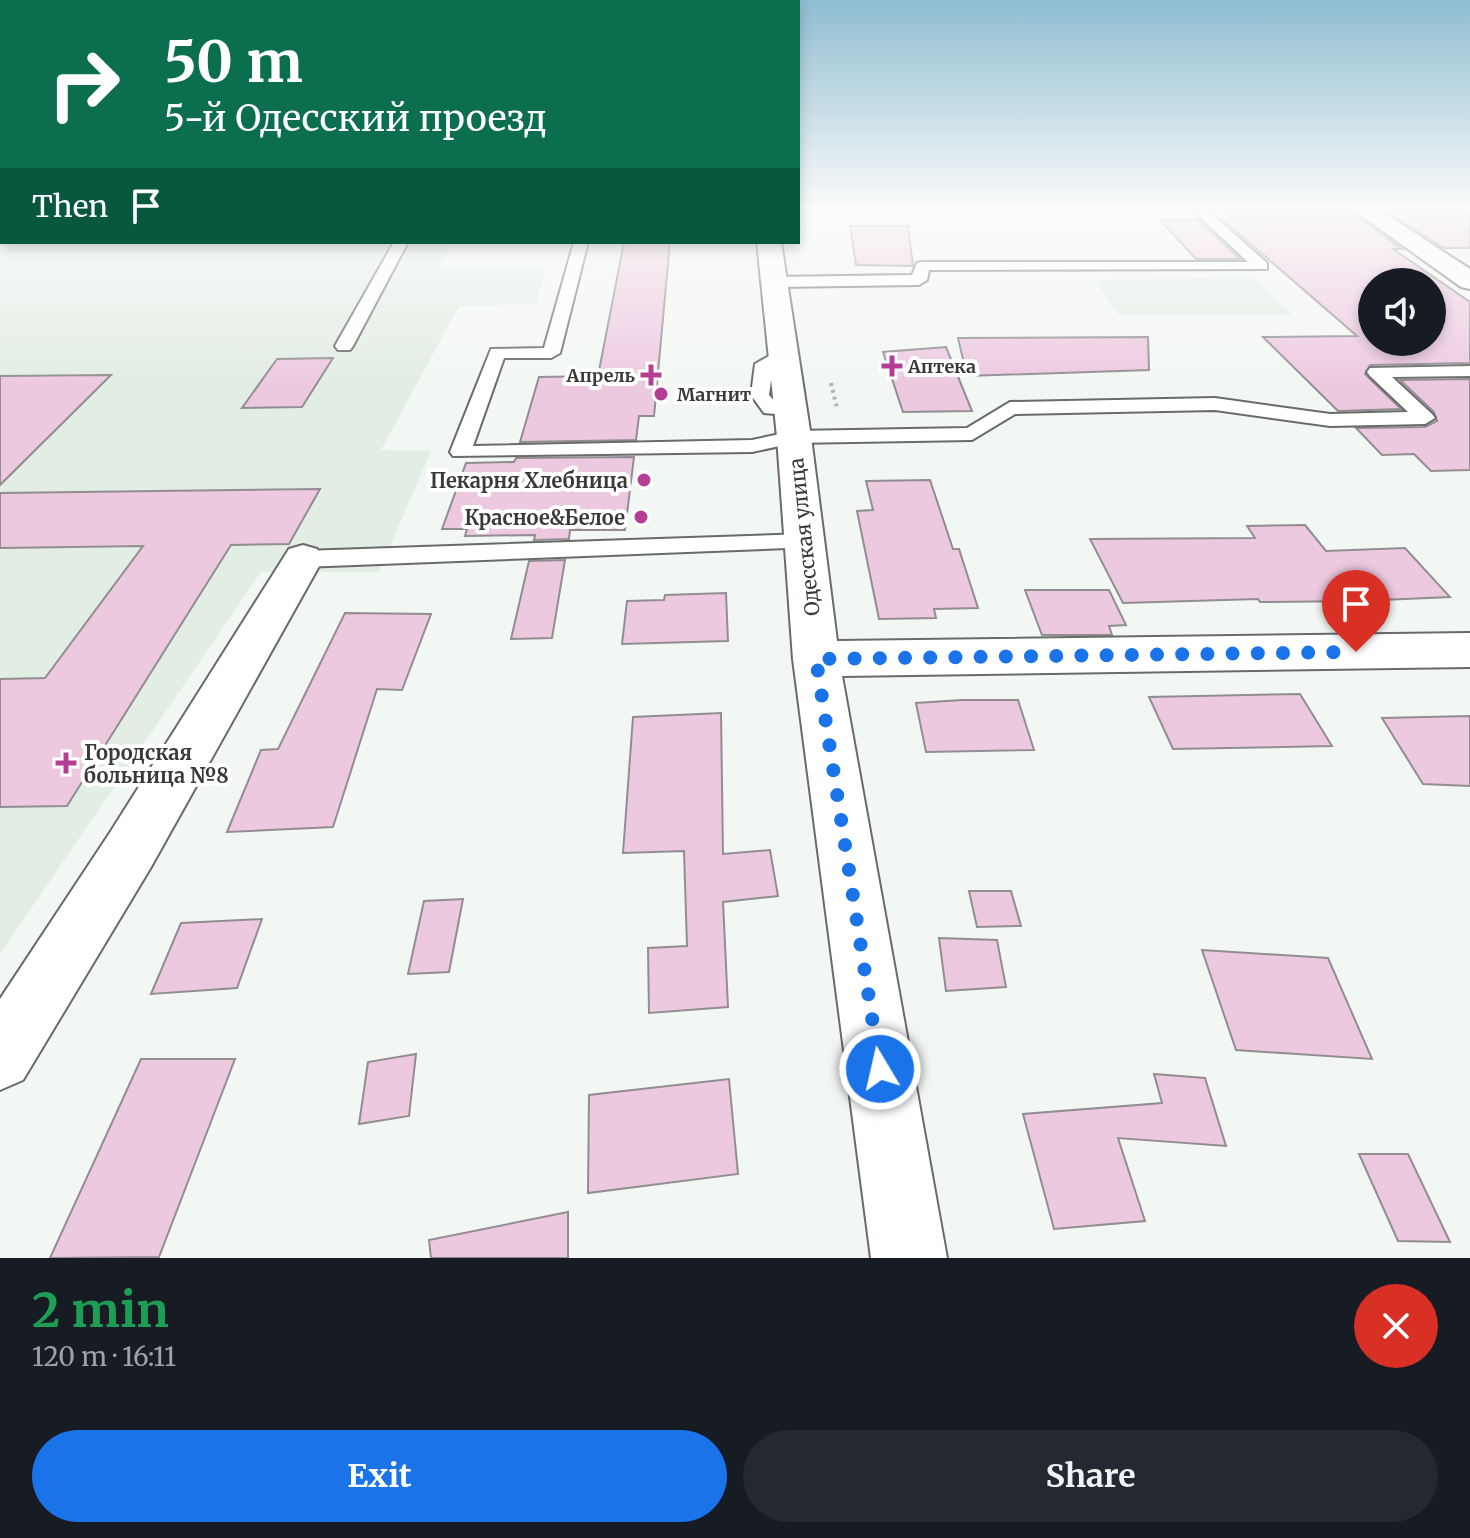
<!DOCTYPE html>
<html lang="en">
<head>
<meta charset="utf-8">
<style>
  :root { --surface:#171b24; --page:#242831; --text:#f1f3f6; --muted:#9ea1a6; --accent:#1a73e8 }
  body { margin:0; font-family:Merriweather,serif; background:var(--page); color:var(--text); height:100vh; display:flex; flex-direction:column; font-size:30px; white-space:nowrap }
  * { box-sizing:border-box; margin:0 }
  p { font-size:26px; color:var(--muted) }
  .icon { flex:none; width:44px; height:44px; fill:none; stroke:currentColor; stroke-width:2; stroke-linecap:round; stroke-linejoin:round }
  .map { position:relative; height:1258px; overflow:hidden }
  .panel { display:flex; flex-direction:column; background:var(--surface); flex:1 }
  .panel>* { flex:none }
  .top-card { position:absolute; left:0px; top:0px; width:800px; height:244px; box-shadow:0 4px 12px #0003; background:#0b6e4f; color:#fff; overflow:hidden }
  .controls { position:absolute; left:1358px; top:268px; display:grid; gap:16px }
  .controls a { display:grid; place-items:center; width:88px; height:88px; border-radius:50%; background:var(--surface); box-shadow:0 4px 12px #0003; font-size:40px }
  .pin { position:absolute; display:grid; place-items:center; width:68px; height:68px; color:#fff; margin:-82px -34px; border-radius:50% 50% 50% 0; rotate:-45deg; box-shadow:0 0 8px #0007 }
  .pin .icon { rotate:45deg }
  .me { position:absolute; width:88px; margin:-44px; rotate:351deg; stroke-linejoin:round; filter:drop-shadow(0 0 6px #0008) }
  .turn { display:flex; align-items:center; gap:28px; height:168px; padding:0 32px; font-size:36px }
  .turn .icon { width:104px; height:104px; stroke-width:2.5 }
  .turn b { display:block; font-size:56px; line-height:68px }
  .then { display:flex; align-items:center; height:76px; padding:0 32px; background:#0003; gap:16px; font-size:30px }
  .round { display:grid; place-items:center; flex:none; width:84px; height:84px; border-radius:42px; background:var(--page) }
  .headline { display:flex; align-items:center; justify-content:space-between; height:136px; padding:0 32px }
  h1 { font-size:48px; font-weight:700; line-height:60px; color:#1e9e55 }
  .button { display:flex; gap:16px; margin-top:auto; padding:16px 32px }
  .button a { flex:1; height:92px; border-radius:48px; background:var(--accent); color:#fff; font-size:32px; font-weight:700; line-height:92px; text-align:center }
  .button a+a { background:var(--page); color:var(--text) }
  .map>svg:first-child { display:block }
  .built { fill:#e2ede4 }
  .building { fill:#edc9e0; stroke:#928d90; stroke-width:2; fill-rule:evenodd }
  .lines { fill:none; stroke-linecap:round; stroke-linejoin:round }
  .lane-casing { stroke:#686b68; stroke-width:4 }
  .street-casing { stroke:#686b68; stroke-width:4 }
  .path { stroke:#b1b4b1; stroke-width:4; stroke-dasharray:3 4; stroke-linecap:butt }
  .lane { fill:#fff; fill-rule:evenodd }
  .street { fill:#fff; fill-rule:evenodd }
  .route { stroke:#1a73e8; stroke-width:14; stroke-dasharray:0 25.2 }
  .poi-dot { fill:#b53e94; stroke:#fff; stroke-width:3 }
  .labels { text-anchor:middle; dominant-baseline:central; stroke-width:8; stroke-linejoin:round; paint-order:stroke }
  .far-poi-label { font-size:18px; font-weight:bold; fill:#383a38; stroke:#fff; text-anchor:start }
  .poi-label { font-size:20px; font-weight:bold; fill:#383a38; stroke:#fff; text-anchor:end }
  .street-label { font-size:20px; fill:#383a38; stroke:#fff }
</style>
</head>
<body>
<div class="map">
<svg width="1470" height="1258" viewBox="0 0 1470 1258">
  <rect width="100%" height="100%" fill="#f3f7f3"/>
  <g class="built">
    <path d="M 0,224 L 2,242 L 452,242 L 439,269 L 545,269 L 536,304 L 459,306 L 381,450 L 431,451 L 379,572 L 261,572 L 0,954 Z"/>
    <path d="M 1253,277 L 1292,315 L 1119,315 L 1095,280 Z"/>
  </g>
  <g class="building">
    <path d="M 1470,211 L 1470,248 L 1444,248 L 1387,212 Z"/>
    <path d="M 1225,212 L 1351,212 L 1402,249 L 1393,249 L 1470,302 L 1470,363 L 1370,365 L 1365,374 L 1401,409 L 1338,411 L 1263,337 L 1357,336 L 1223,220 L 1234,220 ZM 1372,282 L 1432,282 L 1432,342 L 1372,342 Z"/>
    <path d="M 1160,220 L 1198,220 L 1240,259 L 1196,259 Z"/>
    <path d="M 850,226 L 908,226 L 913,266 L 856,265 Z"/>
    <path d="M 624,242 L 670,242 L 654,416 L 639,416 L 636,440 L 520,442 L 539,377 L 598,376 Z"/>
    <path d="M 1148,337 L 1149,370 L 967,376 L 958,338 Z"/>
    <path d="M 946,347 L 972,411 L 903,412 L 883,352 Z"/>
    <path d="M 333,358 L 302,407 L 242,408 L 277,359 Z"/>
    <path d="M 111,375 L 0,485 L 0,376 Z"/>
    <path d="M 1470,379 L 1470,470 L 1431,471 L 1414,454 L 1382,455 L 1356,428 L 1425,427 L 1437,421 L 1434,412 L 1400,380 Z"/>
    <path d="M 634,457 L 625,530 L 570,530 L 569,539 L 534,540 L 535,535 L 465,536 L 467,529 L 442,529 L 466,463 L 514,462 L 516,458 Z"/>
    <path d="M 930,480 L 953,549 L 959,549 L 978,608 L 934,609 L 936,618 L 879,619 L 857,511 L 873,510 L 866,481 Z"/>
    <path d="M 320,489 L 289,544 L 231,545 L 67,806 L 0,807 L 0,679 L 45,678 L 143,546 L 0,548 L 0,493 Z"/>
    <path d="M 1305,525 L 1326,551 L 1405,548 L 1450,597 L 1358,601 L 1260,602 L 1258,599 L 1123,603 L 1090,539 L 1255,538 L 1247,526 Z"/>
    <path d="M 565,560 L 552,638 L 511,639 L 529,561 Z"/>
    <path d="M 1025,590 L 1109,590 L 1126,625 L 1109,626 L 1112,635 L 1042,635 Z"/>
    <path d="M 726,593 L 728,641 L 622,644 L 627,601 L 664,600 L 665,595 Z"/>
    <path d="M 345,613 L 431,614 L 402,690 L 377,689 L 333,827 L 227,832 L 261,750 L 278,749 Z"/>
    <path d="M 1300,694 L 1332,746 L 1173,749 L 1149,697 Z"/>
    <path d="M 962,700 L 1018,700 L 1034,750 L 926,752 L 916,703 Z"/>
    <path d="M 721,713 L 723,854 L 770,850 L 778,896 L 723,902 L 728,1007 L 649,1013 L 648,948 L 687,946 L 684,851 L 623,853 L 633,717 Z"/>
    <path d="M 1470,716 L 1470,786 L 1423,784 L 1382,718 Z"/>
    <path d="M 969,891 L 1011,891 L 1021,926 L 977,927 Z"/>
    <path d="M 463,899 L 449,972 L 408,974 L 424,901 Z"/>
    <path d="M 262,919 L 237,988 L 151,994 L 181,923 Z"/>
    <path d="M 939,938 L 997,940 L 1006,987 L 946,991 Z"/>
    <path d="M 1202,950 L 1328,958 L 1372,1059 L 1236,1050 Z"/>
    <path d="M 416,1054 L 409,1116 L 359,1124 L 368,1062 Z"/>
    <path d="M 141,1059 L 235,1059 L 159,1257 L 50,1258 Z"/>
    <path d="M 1154,1074 L 1205,1078 L 1226,1146 L 1118,1138 L 1145,1221 L 1054,1229 L 1023,1114 L 1162,1103 Z"/>
    <path d="M 729,1079 L 738,1174 L 588,1193 L 589,1095 Z"/>
    <path d="M 1359,1154 L 1408,1154 L 1450,1242 L 1398,1241 Z"/>
    <path d="M 568,1212 L 568,1258 L 431,1258 L 429,1240 Z"/>
  </g>
  <g class="lines">
    <defs>
      <g id="lane">
        <path d="M 1191,209 L 1206,209 L 1267,263 L 1267,269 L 929,270 L 927,280 L 919,285 L 774,287 L 766,282 L 774,277 L 912,275 L 917,263 L 922,262 L 1248,262 Z"/>
        <path d="M 394,242 L 408,242 L 353,346 L 350,350 L 338,350 L 335,346 Z"/>
        <path d="M 574,242 L 588,242 L 560,353 L 551,358 L 504,358 L 473,446 L 752,440 L 794,431 L 967,428 L 1010,402 L 1215,398 L 1330,414 L 1408,412 L 1370,376 L 1367,372 L 1370,368 L 1470,366 L 1470,376 L 1392,377 L 1432,414 L 1435,418 L 1425,424 L 1330,426 L 1215,410 L 1015,414 L 972,440 L 794,443 L 752,452 L 453,456 L 450,452 L 491,349 L 544,348 Z"/>
        <path d="M 783,348 L 792,353 L 773,366 L 769,395 L 777,404 L 798,408 L 801,412 L 798,416 L 764,413 L 751,395 L 755,364 Z"/>
        <path d="M 805,534 L 813,537 L 817,542 L 813,547 L 303,567 L 295,565 L 291,559 L 295,553 L 303,551 Z"/>
      </g>
      <g id="street">
        <path d="M 1352,209 L 1378,209 L 1470,269 L 1470,289 L 1461,287 Z"/>
        <path d="M 757,242 L 781,242 L 811,437 L 837,641 L 1470,633 L 1470,667 L 842,676 L 947,1258 L 871,1258 L 793,659 L 777,437 Z"/>
        <path d="M 303,545 L 317,549 L 323,559 L 151,867 L 23,1080 L 0,1090 L 0,999 L 111,831 L 289,549 Z"/>
      </g>
    </defs>
    <use href="#lane" class="lane-casing"/>
    <use href="#street" class="street-casing"/>
    <path class="path" d="M 831,383 L 837,408"/>
    <use href="#lane" class="lane"/>
    <use href="#street" class="street"/>
  </g>
  <linearGradient id="sky" x2="0" y2="1"><stop stop-color="#8fbdd1"/><stop offset="0.54" stop-color="#fafbfa"/><stop offset="1" stop-color="#fafbfa" stop-opacity="0"/></linearGradient>
  <rect width="1470" height="385" fill="url(#sky)"/>
  <g class="lines">
    <path class="route" d="M 880,1069 L 816,659 L 1356,652"/>
  </g>
  <g class="poi-dot">
    <path d="M888 354h8v8h8v8h-8v8h-8v-8h-8v-8h8z"/>
    <path d="M647 363h8v8h8v8h-8v8h-8v-8h-8v-8h8z"/>
    <circle cx="661" cy="394" r="8"/>
    <circle cx="644" cy="480" r="8"/>
    <circle cx="641" cy="517" r="8"/>
    <path d="M62 751h8v8h8v8h-8v8h-8v-8h-8v-8h8z"/>
  </g>
  <g class="labels">
    <g class="far-poi-label">
      <text x="908" y="366">Аптека</text>
      <text x="635" y="375" text-anchor="end">Апрель</text>
      <text x="677" y="394">Магнит</text>
    </g>
    <g class="poi-label">
      <text x="628" y="480">Пекарня Хлебница</text>
      <text x="625" y="517">Красное&amp;Белое</text>
      <text x="84" y="752" text-anchor="start">Городская<tspan x="84" dy="23">больница №8</tspan></text>
    </g>
    <g class="street-label">
      <text transform="translate(804 537) rotate(-96)">Одесская улица</text>
    </g>
  </g>
</svg>
<div class="controls">
<a><svg class="icon" aria-label="sound" viewBox="0 0 24 24"><path d="M4 9h4l5-4v14l-5-4H4zM17 9q2 3 0 6"/></svg></a>
</div>
<div class="pin" style="left:1356px;top:652px;background:#d93025"><svg class="icon" aria-label="arrive" viewBox="0 0 24 24"><path d="M6 21V4h12l-3 4 3 4H6"/></svg></div>
<svg class="me" style="left:880px;top:1069px" viewBox="-20 -20 40 40"><circle r="17" fill="#1a73e8" stroke="#fff" stroke-width="3"/><path d="M0-11L8 9 0 5-8 9z" fill="#fff"/></svg>
<div class="top-card">
<div class="turn"><svg class="icon" aria-label="right" viewBox="0 0 24 24"><path d="M7 20v-9h11M14 6l5 5-5 5"/></svg><div><b>50 m</b>5-й Одесский проезд</div></div>
<div class="then">Then<svg class="icon" aria-label="arrive" viewBox="0 0 24 24"><path d="M6 21V4h12l-3 4 3 4H6"/></svg></div>
</div>
</div>
<section class="panel">
<div class="headline"><div><h1>2 min</h1><p>120 m · 16:11</p></div><a class="round" style="background:#d93025;color:#fff"><svg class="icon" aria-label="close" viewBox="0 0 24 24"><path d="M6 6l12 12M18 6L6 18"/></svg></a></div>
<div class="button"><a>Exit</a><a>Share</a></div>
</section>
</body>
</html>
